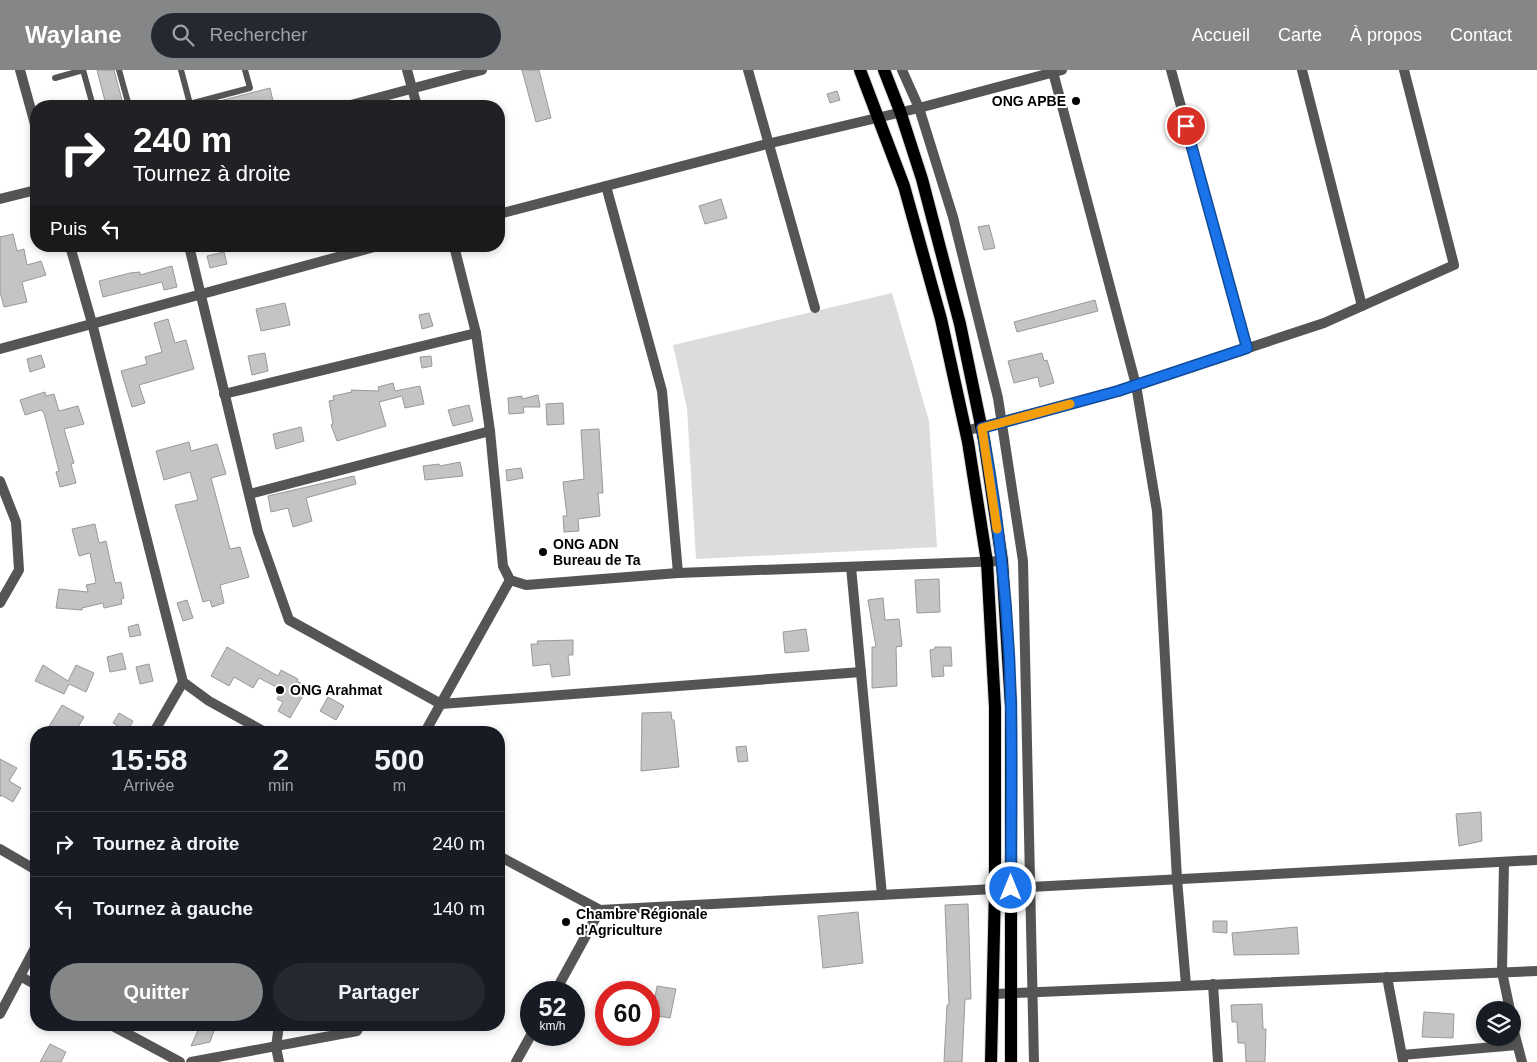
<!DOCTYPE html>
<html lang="fr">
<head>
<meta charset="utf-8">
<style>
  :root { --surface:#171b24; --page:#242831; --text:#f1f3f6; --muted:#9ea1a6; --line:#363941; --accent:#858687 }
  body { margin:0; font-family:Arial,sans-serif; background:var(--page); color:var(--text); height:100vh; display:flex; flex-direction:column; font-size:19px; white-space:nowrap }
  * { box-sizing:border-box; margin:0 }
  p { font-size:16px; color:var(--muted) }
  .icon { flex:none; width:28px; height:28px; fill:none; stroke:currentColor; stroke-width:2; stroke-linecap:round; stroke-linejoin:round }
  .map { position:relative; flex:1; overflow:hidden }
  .side { position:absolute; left:30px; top:656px; width:475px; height:305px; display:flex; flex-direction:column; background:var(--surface); border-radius:20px; box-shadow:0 2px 8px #0003 }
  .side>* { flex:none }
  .banner { position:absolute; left:30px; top:30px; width:475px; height:152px; border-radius:20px; box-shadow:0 2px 8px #0003; background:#202124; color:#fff; overflow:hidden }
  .fabs { position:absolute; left:1476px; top:931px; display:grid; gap:10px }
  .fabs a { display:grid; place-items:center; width:45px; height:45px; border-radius:50%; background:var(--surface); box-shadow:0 2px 8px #0003; font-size:25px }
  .speed { position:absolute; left:520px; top:911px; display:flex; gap:10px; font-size:25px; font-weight:700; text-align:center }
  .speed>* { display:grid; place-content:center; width:65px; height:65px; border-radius:50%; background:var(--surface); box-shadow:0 2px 8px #0003; line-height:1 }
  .speed small { font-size:12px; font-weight:400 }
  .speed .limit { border:8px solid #d22; background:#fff; color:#111 }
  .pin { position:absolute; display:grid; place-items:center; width:42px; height:42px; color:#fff; margin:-21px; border:2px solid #fff; border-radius:50%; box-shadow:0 1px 5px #0007 }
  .me { position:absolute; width:55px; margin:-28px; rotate:0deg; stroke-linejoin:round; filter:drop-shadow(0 0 4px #0008) }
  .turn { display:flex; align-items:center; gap:18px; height:105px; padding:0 20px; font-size:22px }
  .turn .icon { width:65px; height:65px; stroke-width:2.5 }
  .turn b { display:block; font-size:35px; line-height:42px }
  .then { display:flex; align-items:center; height:48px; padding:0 20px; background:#0003; gap:10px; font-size:19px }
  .eta { display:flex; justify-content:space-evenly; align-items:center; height:85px; text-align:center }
  .eta b { font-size:30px; font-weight:700; line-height:35px }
  .primary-button { display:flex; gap:10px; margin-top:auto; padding:10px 20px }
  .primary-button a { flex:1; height:58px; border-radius:30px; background:var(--accent); color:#fff; font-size:20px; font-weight:700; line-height:58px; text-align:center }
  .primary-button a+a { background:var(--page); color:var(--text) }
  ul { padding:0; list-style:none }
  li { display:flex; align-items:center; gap:15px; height:65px; padding:0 20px; border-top:1px solid var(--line) }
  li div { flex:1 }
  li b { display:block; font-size:19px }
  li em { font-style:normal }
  header { display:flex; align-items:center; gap:30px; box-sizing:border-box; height:70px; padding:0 25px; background:var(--accent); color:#fff }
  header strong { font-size:24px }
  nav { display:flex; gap:28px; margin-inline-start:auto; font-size:18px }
  .search { width:350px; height:45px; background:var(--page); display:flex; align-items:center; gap:12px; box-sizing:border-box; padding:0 18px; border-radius:28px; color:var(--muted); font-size:19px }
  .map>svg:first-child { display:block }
  .green { fill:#dcdcdc }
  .building { fill:#c4c4c4; stroke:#999 }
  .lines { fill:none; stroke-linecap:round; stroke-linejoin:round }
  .primary-casing { stroke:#dbdbdb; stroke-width:14 }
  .service { stroke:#555; stroke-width:6 }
  .minor { stroke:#555; stroke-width:10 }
  .primary { stroke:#000; stroke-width:12 }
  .route-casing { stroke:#114b97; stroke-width:12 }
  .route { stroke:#1a73e8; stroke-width:9 }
  .slow { stroke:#f59e0b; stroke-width:9 }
  .poi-dot { fill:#000; stroke:#fff; stroke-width:2 }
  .labels { text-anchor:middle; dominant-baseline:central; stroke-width:4; stroke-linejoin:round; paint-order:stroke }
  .poi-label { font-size:14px; font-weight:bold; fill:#000; stroke:#fff; text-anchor:start }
</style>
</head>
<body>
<header>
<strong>Waylane</strong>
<div class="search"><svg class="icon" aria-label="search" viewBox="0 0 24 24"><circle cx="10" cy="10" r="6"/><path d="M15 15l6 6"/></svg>Rechercher</div>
<nav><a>Accueil</a><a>Carte</a><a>À propos</a><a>Contact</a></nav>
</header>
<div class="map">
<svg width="1537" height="992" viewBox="0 0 1537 992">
  <rect width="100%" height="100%" fill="#fff"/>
  <path class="green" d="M 892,223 L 929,351 L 937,477 L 696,489 L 687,338 L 673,275 Z"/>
  <g class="building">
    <path d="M 97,0 L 114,0 L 122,30 L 106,35 Z"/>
    <path d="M 522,0 L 539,0 L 551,48 L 536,52 Z"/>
    <path d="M 270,18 L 273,31 L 254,36 L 208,36 L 208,34 Z"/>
    <path d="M 837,21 L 840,30 L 830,33 L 827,24 Z"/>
    <path d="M 721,129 L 727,148 L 705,154 L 699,136 Z"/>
    <path d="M 989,155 L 995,178 L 984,180 L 978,157 Z"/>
    <path d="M 13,164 L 17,181 L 24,179 L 27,195 L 41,191 L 46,205 L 22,212 L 27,232 L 4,237 L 0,222 L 0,167 Z"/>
    <path d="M 224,182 L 227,194 L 210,198 L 207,186 Z"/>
    <path d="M 172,196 L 177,217 L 164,220 L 162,212 L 103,227 L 99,211 L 130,203 L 140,202 L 140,205 Z"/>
    <path d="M 1095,230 L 1098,241 L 1017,262 L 1014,252 Z"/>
    <path d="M 285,233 L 290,255 L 261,261 L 256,239 Z"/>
    <path d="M 429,243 L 433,256 L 422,259 L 419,245 Z"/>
    <path d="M 168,249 L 175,273 L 186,270 L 194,299 L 139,315 L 145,333 L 132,337 L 121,301 L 147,294 L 145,287 L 162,282 L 154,253 Z"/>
    <path d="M 265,283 L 268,301 L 252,305 L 248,286 Z"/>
    <path d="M 1042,283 L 1044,291 L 1047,290 L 1054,313 L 1040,317 L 1038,307 L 1014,313 L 1008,291 Z"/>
    <path d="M 41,285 L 45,297 L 30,302 L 27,289 Z"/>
    <path d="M 431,286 L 432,296 L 422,298 L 420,287 Z"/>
    <path d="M 393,313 L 395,321 L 420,316 L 424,334 L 405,338 L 402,326 L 379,332 L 386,356 L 337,371 L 331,355 L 333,354 L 329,331 L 334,330 L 333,326 L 352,322 L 351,320 L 379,321 L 378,317 Z"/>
    <path d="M 45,322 L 46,326 L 54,324 L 59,341 L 78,336 L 84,354 L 64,359 L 74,393 L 71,394 L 76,413 L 60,417 L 56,402 L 59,401 L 44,343 L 41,340 L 25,345 L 20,330 Z"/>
    <path d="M 538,325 L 540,337 L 523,337 L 524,343 L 509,344 L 508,328 L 522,326 L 522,329 Z"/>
    <path d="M 563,333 L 564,354 L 547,355 L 546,334 Z"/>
    <path d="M 469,335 L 473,351 L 453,356 L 448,340 Z"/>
    <path d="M 301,357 L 304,371 L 276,379 L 273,364 Z"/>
    <path d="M 599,359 L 603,423 L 598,423 L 600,446 L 578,449 L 579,461 L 564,462 L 563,446 L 567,446 L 563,412 L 584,409 L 581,360 Z"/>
    <path d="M 189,372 L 191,381 L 217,374 L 226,404 L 211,408 L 230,479 L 240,477 L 249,507 L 220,515 L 224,533 L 212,537 L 210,530 L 203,532 L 175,435 L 198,430 L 190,402 L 164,410 L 156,381 Z"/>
    <path d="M 460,392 L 463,406 L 425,410 L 423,396 L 439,394 L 440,396 Z"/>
    <path d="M 521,398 L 523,408 L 507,411 L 506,400 Z"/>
    <path d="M 354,406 L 356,414 L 306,428 L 312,451 L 293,457 L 288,438 L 271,442 L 268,426 Z"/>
    <path d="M 95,454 L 99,473 L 106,471 L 115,513 L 121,512 L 124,528 L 121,529 L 122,534 L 104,538 L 103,533 L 82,538 L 82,540 L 56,538 L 59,519 L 88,522 L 86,515 L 96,513 L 90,483 L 79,486 L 72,459 Z"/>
    <path d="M 939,509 L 940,542 L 917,543 L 915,510 Z"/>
    <path d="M 883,528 L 885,550 L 899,549 L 902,576 L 896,577 L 897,616 L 872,618 L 872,577 L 876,577 L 868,530 Z"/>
    <path d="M 187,530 L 193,548 L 183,551 L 177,533 Z"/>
    <path d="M 138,554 L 141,565 L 130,567 L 128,557 Z"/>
    <path d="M 806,559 L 809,581 L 785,583 L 783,562 Z"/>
    <path d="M 573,570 L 573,585 L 568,585 L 570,605 L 552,607 L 550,594 L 533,596 L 531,574 L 538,574 L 537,571 Z"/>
    <path d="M 227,577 L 278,606 L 281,600 L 298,609 L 297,611 L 308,617 L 290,648 L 278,641 L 283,632 L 277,629 L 282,620 L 259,608 L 253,618 L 234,607 L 229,616 L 211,606 Z"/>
    <path d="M 935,577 L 951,577 L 952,596 L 943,596 L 944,606 L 932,607 L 930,580 L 935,579 Z"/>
    <path d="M 122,583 L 126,599 L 110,602 L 107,587 Z"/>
    <path d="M 149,594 L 153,611 L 140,614 L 136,597 Z"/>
    <path d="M 43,595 L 68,611 L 76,595 L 94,603 L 86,622 L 69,614 L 64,624 L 35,611 Z"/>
    <path d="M 328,627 L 344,636 L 336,650 L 320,641 Z"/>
    <path d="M 62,635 L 84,647 L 75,662 L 55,662 L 48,658 Z"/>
    <path d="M 671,642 L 672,650 L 674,650 L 679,697 L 641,701 L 642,643 Z"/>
    <path d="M 119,643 L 133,651 L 127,662 L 113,653 Z"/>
    <path d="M 746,676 L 748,691 L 738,692 L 736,677 Z"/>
    <path d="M 0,689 L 17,698 L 9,711 L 21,718 L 13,732 L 1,725 L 0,727 Z"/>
    <path d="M 1481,742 L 1482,771 L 1459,776 L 1456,744 Z"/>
    <path d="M 968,834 L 971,929 L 965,929 L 962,992 L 944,992 L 947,935 L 949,935 L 945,835 Z"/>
    <path d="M 858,842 L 863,893 L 823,898 L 818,846 Z"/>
    <path d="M 1213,851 L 1227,851 L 1227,863 L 1213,862 Z"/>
    <path d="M 1297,857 L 1299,884 L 1234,885 L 1232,863 Z"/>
    <path d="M 657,916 L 676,919 L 670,948 L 652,945 Z"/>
    <path d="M 1262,934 L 1263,959 L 1266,959 L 1265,992 L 1246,992 L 1245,973 L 1238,973 L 1237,952 L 1232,952 L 1231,935 Z"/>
    <path d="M 1424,942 L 1454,944 L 1453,968 L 1422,967 Z"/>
    <path d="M 216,955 L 210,972 L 191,976 L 199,958 Z"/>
    <path d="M 50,974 L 66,982 L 61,992 L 40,992 Z"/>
  </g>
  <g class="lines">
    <defs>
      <g id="primary">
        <path d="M 860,0 L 904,116 L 941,249 L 968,372 L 987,492 L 995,637 L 995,819 L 991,992"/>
        <path d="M 884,0 L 900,41 L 922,109 L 960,254 L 984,370 L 1002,491 L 1011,637 L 1011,992"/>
      </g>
    </defs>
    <use href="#primary" class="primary-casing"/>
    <g class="service">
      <path d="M 83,0 L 93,36"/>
      <path d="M 119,0 L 129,36"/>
      <path d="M 181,0 L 190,34"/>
      <path d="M 55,8 L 83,0"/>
      <path d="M 182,36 L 250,18 L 245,0"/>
    </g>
    <g class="minor">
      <path d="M 20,0 L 36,58"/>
      <path d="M 407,0 L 417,36"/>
      <path d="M 748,0 L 815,238"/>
      <path d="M 902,0 L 919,38 L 953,147 L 998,328 L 1023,491 L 1034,992"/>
      <path d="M 1171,0 L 1247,278"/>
      <path d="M 1302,0 L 1362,236"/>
      <path d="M 1053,2 L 1136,315 L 1157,441 L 1177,809 L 1186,915"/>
      <path d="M 347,36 L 482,0"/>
      <path d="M 606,116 L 662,321 L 678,503"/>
      <path d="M 0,129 L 36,120"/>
      <path d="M 499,144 L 767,74 L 919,38 L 1062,0"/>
      <path d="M 70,176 L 92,253 L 183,612 L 209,631 L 265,662"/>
      <path d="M 189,176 L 258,462 L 289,550 L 441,634 L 861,602"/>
      <path d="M 454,176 L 476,263 L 490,361 L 503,496 L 510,510 L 526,515 L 678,503 L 1002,491"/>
      <path d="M 0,279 L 378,176"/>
      <path d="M 224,324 L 476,263"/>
      <path d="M 965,361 L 1118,321 L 1324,253 L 1454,195 L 1404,0"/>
      <path d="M 0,411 L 16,452 L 19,500 L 0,533"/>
      <path d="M 250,424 L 490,361"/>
      <path d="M 851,497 L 882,825"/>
      <path d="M 154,662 L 183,612"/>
      <path d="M 425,662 L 510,510"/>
      <path d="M 0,779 L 36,800"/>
      <path d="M 499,786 L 600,840 L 1537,790"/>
      <path d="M 1504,792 L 1502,902 L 1510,940"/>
      <path d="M 20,906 L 36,915"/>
      <path d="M 1387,907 L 1403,991"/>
      <path d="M 1213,914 L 1218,992"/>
      <path d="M 555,922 L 600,840"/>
      <path d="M 994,924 L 1537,901"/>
      <path d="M 0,944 L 36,876"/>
      <path d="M 1512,954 L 1522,992"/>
      <path d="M 111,955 L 180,992"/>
      <path d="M 279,955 L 276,977 L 279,992"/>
      <path d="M 1402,985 L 1517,975"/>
      <path d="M 191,992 L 357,961 L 360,955"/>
      <path d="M 516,992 L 531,965"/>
    </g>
    <use href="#primary" class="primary"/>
  </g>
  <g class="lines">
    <defs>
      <path id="route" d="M 1011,818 C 1011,757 1012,697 1011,636 C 1009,543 999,449 982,358 L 1118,321 L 1247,278 L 1186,56"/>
    </defs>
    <use href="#route" class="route-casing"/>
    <use href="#route" class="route"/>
    <path class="slow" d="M 997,459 L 982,358 L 1070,334"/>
  </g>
  <g class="poi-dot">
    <circle cx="1076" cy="31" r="5"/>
    <circle cx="543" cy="482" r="5"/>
    <circle cx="280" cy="620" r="5"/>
    <circle cx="566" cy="852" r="5"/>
  </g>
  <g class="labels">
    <g class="poi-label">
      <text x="1066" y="31" text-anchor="end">ONG APBE</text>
      <text x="553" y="474">ONG ADN<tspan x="553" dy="16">Bureau de Ta</tspan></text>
      <text x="290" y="620">ONG Arahmat</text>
      <text x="576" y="844">Chambre Régionale<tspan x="576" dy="16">d'Agriculture</tspan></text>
    </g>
  </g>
</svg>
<div class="fabs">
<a><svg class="icon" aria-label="layers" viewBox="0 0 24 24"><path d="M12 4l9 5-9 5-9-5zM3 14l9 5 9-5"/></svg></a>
</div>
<div class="speed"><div>52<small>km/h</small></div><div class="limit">60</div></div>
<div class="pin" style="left:1186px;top:56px;background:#d93025"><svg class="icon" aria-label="arrive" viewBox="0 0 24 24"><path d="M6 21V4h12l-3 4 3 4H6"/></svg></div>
<svg class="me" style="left:1011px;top:818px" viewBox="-20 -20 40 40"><circle r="17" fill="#1a73e8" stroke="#fff" stroke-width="3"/><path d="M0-11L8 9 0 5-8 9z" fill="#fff"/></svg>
<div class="banner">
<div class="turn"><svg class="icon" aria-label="right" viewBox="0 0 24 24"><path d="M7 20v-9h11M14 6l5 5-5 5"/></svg><div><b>240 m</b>Tournez à droite</div></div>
<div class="then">Puis<svg class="icon" aria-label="left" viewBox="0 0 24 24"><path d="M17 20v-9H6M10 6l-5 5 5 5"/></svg></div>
</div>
<section class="side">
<div class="eta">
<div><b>15:58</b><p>Arrivée</p></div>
<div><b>2</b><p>min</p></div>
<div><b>500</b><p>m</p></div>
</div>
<ul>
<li><svg class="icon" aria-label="right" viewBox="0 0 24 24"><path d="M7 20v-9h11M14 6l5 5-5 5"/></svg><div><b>Tournez à droite</b></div><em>240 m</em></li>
<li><svg class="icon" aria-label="left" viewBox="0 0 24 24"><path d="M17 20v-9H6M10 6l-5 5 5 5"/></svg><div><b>Tournez à gauche</b></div><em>140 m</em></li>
</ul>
<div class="primary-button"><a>Quitter</a><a>Partager</a></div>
</section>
</div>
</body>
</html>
